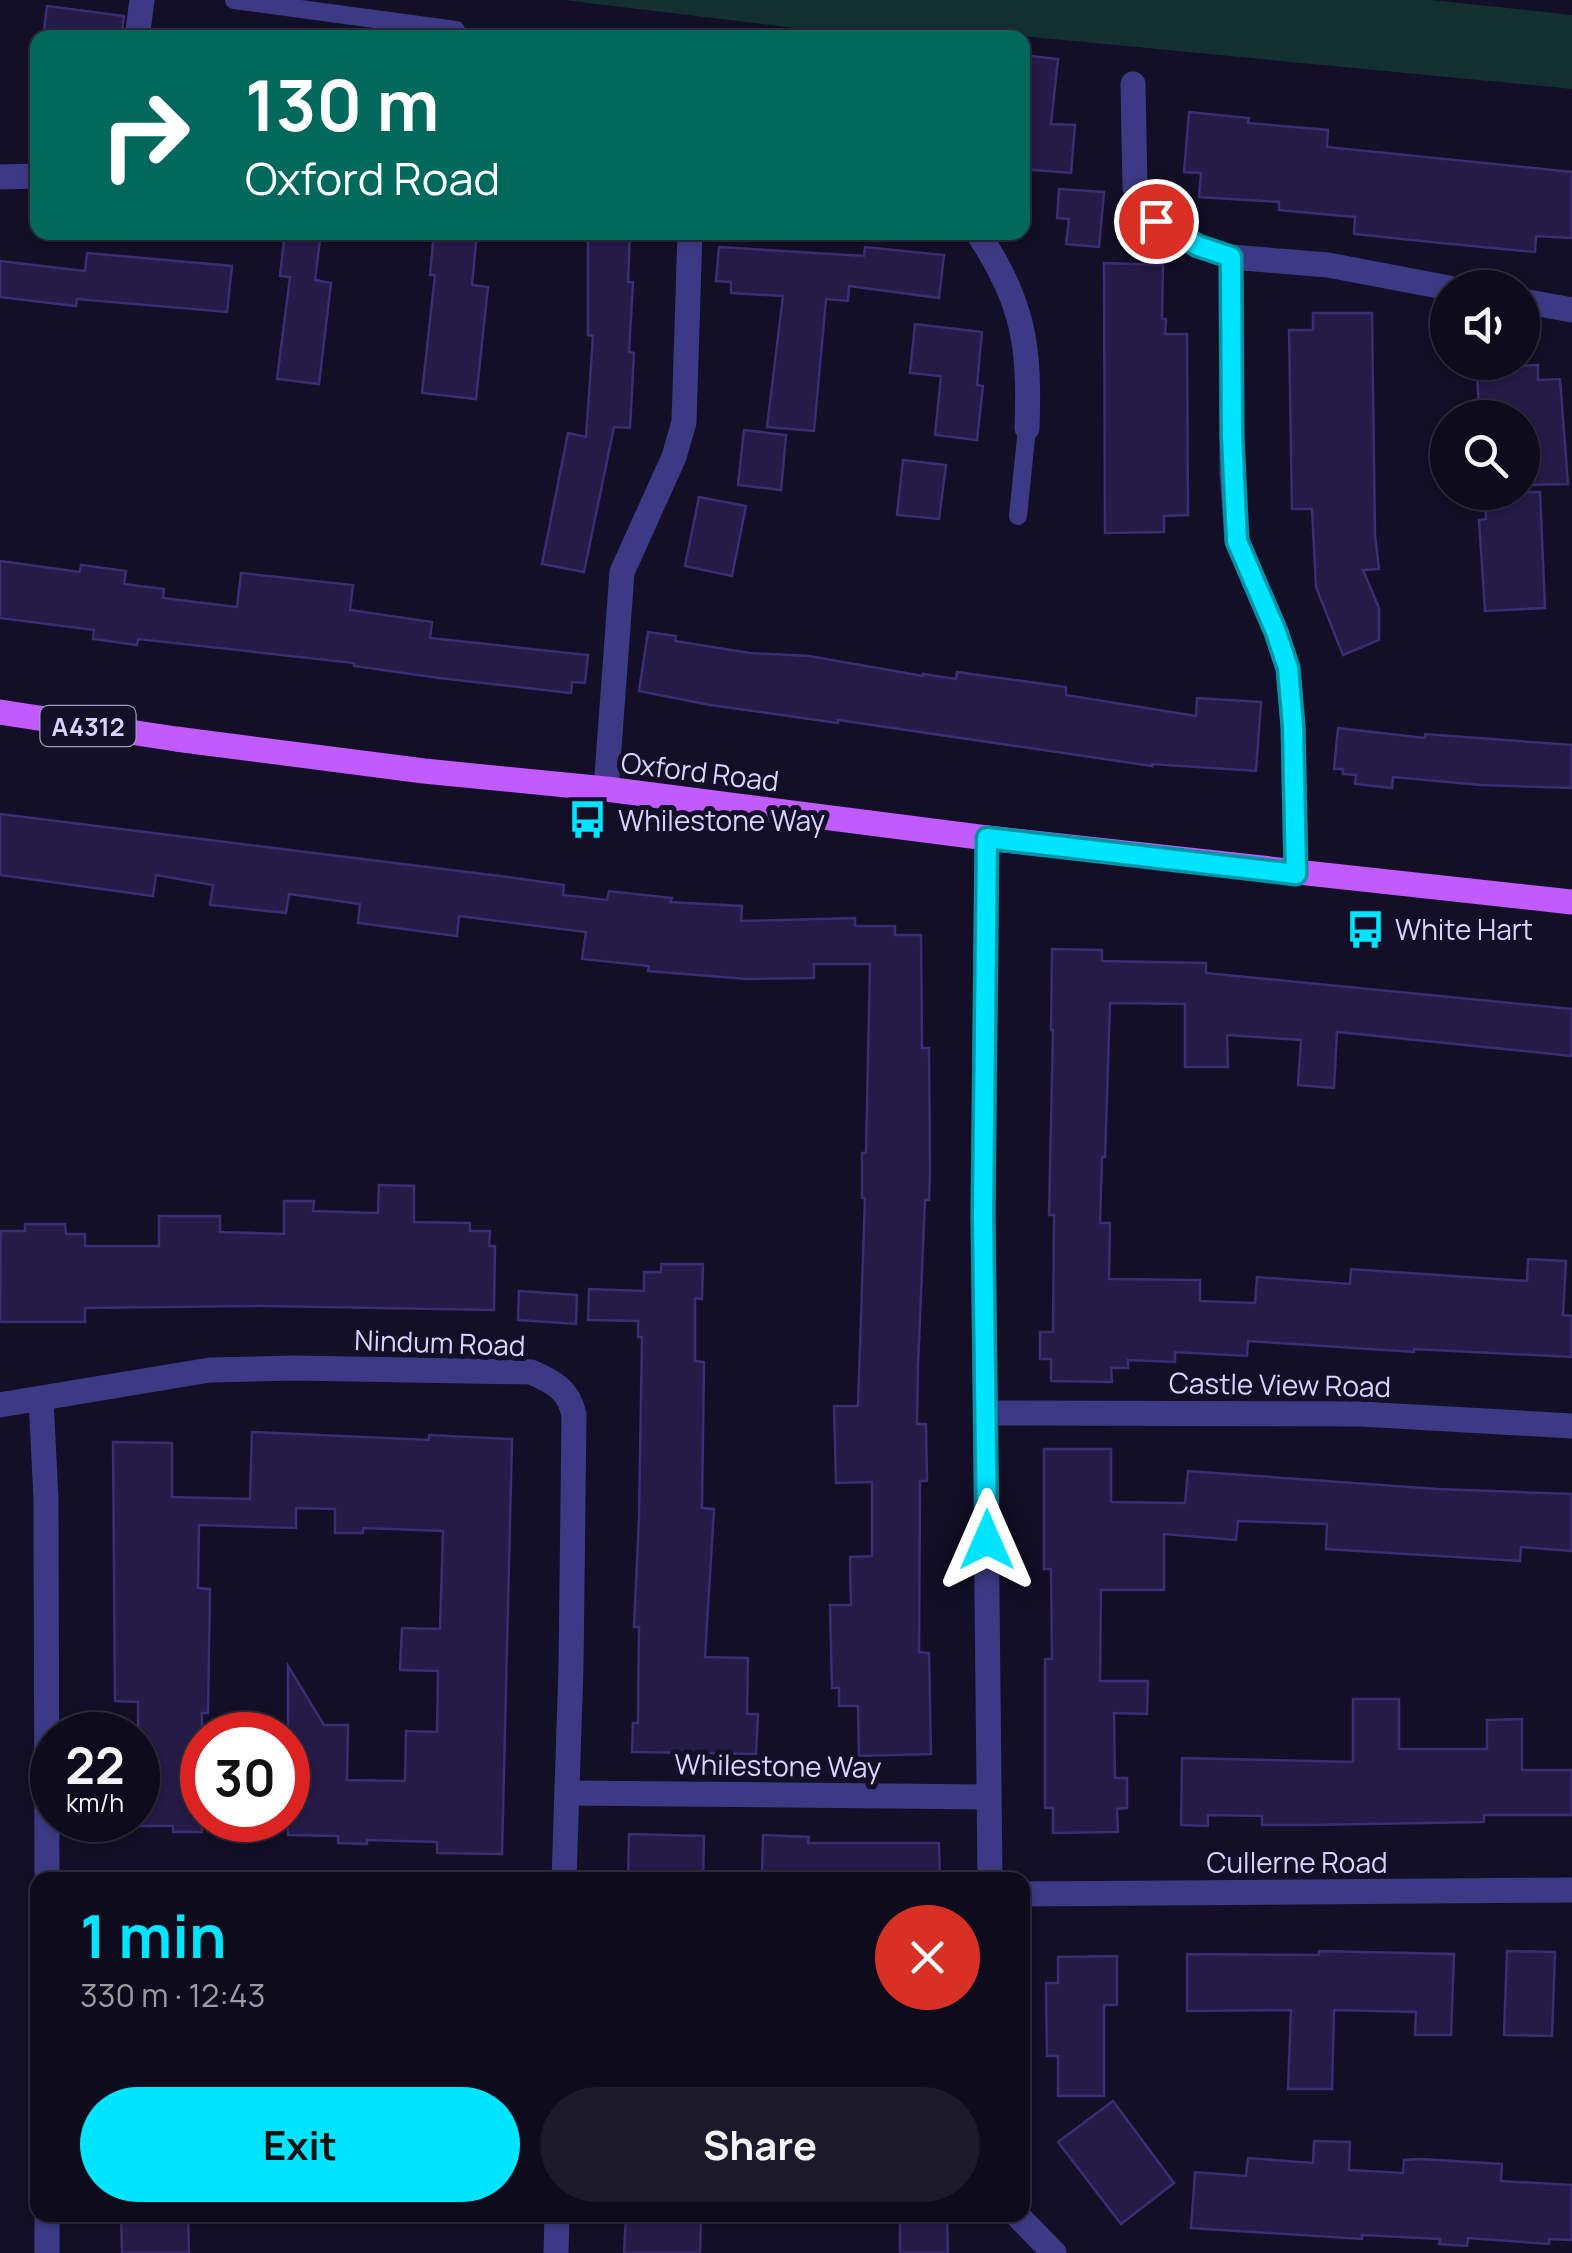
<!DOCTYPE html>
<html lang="en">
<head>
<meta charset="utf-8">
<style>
  :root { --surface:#0e0b1c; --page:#1c1929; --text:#f1f3f6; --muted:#9b9ba3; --line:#2e2b3b; --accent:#00e5ff }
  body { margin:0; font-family:Manrope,sans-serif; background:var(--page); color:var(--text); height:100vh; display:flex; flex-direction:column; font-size:38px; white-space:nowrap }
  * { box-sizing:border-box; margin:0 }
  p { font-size:32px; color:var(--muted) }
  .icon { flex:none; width:55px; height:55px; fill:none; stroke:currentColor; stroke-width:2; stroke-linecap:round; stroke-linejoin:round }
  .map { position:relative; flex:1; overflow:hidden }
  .side { position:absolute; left:30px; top:1872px; width:1000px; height:350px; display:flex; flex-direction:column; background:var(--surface); border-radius:20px; box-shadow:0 2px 8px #0004,0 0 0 2px var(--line) }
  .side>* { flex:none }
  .guide { position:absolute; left:30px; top:30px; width:1000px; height:210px; border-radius:20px; box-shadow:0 2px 8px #0004,0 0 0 2px var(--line); background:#00695c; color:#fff; overflow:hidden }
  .buttons { position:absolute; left:1430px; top:270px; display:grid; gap:20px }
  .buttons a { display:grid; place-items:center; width:110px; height:110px; border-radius:50%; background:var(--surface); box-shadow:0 2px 8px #0004,0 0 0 2px var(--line); font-size:50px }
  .speed { position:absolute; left:30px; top:1712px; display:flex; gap:20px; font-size:50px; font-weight:700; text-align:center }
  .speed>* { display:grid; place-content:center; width:130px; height:130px; border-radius:50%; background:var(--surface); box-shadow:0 2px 8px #0004,0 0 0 2px var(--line); line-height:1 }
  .speed small { font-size:25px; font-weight:400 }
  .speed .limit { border:15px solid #d22; background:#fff; color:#111 }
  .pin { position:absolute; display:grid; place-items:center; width:85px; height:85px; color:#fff; margin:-42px; border:5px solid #fff; border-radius:50%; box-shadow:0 2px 10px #0007 }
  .me { position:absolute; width:110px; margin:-55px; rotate:0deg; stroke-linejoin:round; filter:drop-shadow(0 0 8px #0008) }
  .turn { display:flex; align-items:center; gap:35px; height:210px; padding:0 50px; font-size:45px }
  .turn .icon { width:130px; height:130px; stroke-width:2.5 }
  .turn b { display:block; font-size:70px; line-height:85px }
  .round { display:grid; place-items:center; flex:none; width:105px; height:105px; border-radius:52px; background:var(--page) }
  .summary { display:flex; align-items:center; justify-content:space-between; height:170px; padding:0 50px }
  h1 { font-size:60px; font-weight:700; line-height:75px; color:var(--accent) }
  .button { display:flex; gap:20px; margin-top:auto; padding:20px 50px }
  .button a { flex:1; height:115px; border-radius:60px; background:var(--accent); color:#111; font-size:40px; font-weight:700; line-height:115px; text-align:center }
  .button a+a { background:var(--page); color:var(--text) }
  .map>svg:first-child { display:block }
  .green { fill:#12302f }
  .building { fill:#241b47; stroke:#3b2d73; stroke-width:2.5 }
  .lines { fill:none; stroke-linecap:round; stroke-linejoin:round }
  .service { stroke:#3d3a85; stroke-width:18 }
  .minor { stroke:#3d3a85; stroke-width:25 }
  .primary { stroke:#c25bff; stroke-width:25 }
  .route-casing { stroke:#0095a6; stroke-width:25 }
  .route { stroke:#00e5ff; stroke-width:18 }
  .labels { text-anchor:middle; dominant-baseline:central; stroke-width:10; stroke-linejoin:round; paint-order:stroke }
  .shield { fill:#130f26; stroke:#9e99be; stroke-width:2.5 }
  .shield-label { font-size:25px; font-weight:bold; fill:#d9d4ff }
  .street-label { font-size:28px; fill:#d9d4ff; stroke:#130f26 }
  .poi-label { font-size:28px; fill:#d9d4ff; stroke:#130f26; text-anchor:start }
</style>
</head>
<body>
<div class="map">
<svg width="1572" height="2253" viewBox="0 0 1572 2253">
  <rect width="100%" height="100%" fill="#130f26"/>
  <path class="green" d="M 564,0 L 1432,0 L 1572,15 L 1572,89 L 960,30 L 958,37 L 870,37 Z"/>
  <g class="building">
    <path d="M 47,6 L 124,16 L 121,38 L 43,38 Z"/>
    <path d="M 1022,55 L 1058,59 L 1051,124 L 1075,125 L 1071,173 L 1022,169 Z"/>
    <path d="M 1189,112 L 1249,118 L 1248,123 L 1328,130 L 1327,147 L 1572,172 L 1572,238 L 1536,236 L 1535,252 L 1431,242 L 1354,234 L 1355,217 L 1279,210 L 1279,202 L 1199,197 L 1201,173 L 1184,172 Z"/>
    <path d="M 1059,189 L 1104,192 L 1099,247 L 1066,244 L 1069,219 L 1057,218 Z"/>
    <path d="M 285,232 L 321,232 L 315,280 L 331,283 L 319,384 L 277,379 L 290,277 L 280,276 Z"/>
    <path d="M 434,232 L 477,232 L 472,285 L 488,287 L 476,399 L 422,393 L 435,275 L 430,275 Z"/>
    <path d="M 588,232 L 630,232 L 628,282 L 633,282 L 629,352 L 634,353 L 630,428 L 614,427 L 584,572 L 542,564 L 568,433 L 586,437 L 593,336 L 588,335 Z"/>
    <path d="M 719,247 L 864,256 L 865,247 L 944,255 L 939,298 L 849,286 L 848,301 L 826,299 L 814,431 L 767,427 L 783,296 L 731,293 L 731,282 L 716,281 Z"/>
    <path d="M 87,253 L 232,266 L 227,312 L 77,299 L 76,306 L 0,297 L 0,261 L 85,271 Z"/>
    <path d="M 1104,263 L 1163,265 L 1162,319 L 1166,319 L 1165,334 L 1187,334 L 1188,515 L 1164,516 L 1164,532 L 1105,533 Z"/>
    <path d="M 1313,313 L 1372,313 L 1375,535 L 1379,569 L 1363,570 L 1379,608 L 1379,640 L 1343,655 L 1316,587 L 1312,509 L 1292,509 L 1289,330 L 1313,330 Z"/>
    <path d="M 915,324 L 982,332 L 977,385 L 983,386 L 977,440 L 935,435 L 941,376 L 910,373 Z"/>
    <path d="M 1538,365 L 1538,380 L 1560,379 L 1568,484 L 1522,485 L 1522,418 L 1479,418 L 1477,367 Z"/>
    <path d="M 744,430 L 786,435 L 781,490 L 738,485 Z"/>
    <path d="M 903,460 L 946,465 L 939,519 L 897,515 Z"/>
    <path d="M 1485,492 L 1540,492 L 1545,608 L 1485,611 L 1479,520 L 1486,519 Z"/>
    <path d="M 699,497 L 746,506 L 732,576 L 685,566 Z"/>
    <path d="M 0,561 L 80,572 L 81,565 L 126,571 L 124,584 L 164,589 L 163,598 L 237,607 L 241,573 L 353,585 L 350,610 L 432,622 L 430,638 L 588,655 L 585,683 L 572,682 L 571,693 L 439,678 L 354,666 L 354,663 L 138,639 L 137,645 L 93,639 L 94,630 L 0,618 Z"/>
    <path d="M 648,632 L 676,636 L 675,641 L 750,653 L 809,656 L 923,676 L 923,674 L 956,679 L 957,672 L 1066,687 L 1066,695 L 1196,716 L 1197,698 L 1261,702 L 1256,771 L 1152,764 L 1152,766 L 838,720 L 838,723 L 710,705 L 639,691 Z"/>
    <path d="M 1338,728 L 1425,738 L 1425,734 L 1572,745 L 1572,788 L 1481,785 L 1393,777 L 1392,788 L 1355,784 L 1356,775 L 1343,774 L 1343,769 L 1334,769 Z"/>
    <path d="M 0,814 L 508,877 L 564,885 L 563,895 L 607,900 L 609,891 L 672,898 L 670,902 L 742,906 L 741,921 L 855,918 L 855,926 L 895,926 L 895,935 L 921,935 L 922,1048 L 929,1048 L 930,1171 L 929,1200 L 925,1200 L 918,1365 L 917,1424 L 926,1424 L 927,1481 L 920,1481 L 919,1652 L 929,1653 L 931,1754 L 859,1756 L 858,1706 L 839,1706 L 839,1688 L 832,1688 L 830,1605 L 851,1605 L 850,1557 L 872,1556 L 872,1482 L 836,1483 L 834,1406 L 858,1406 L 865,1198 L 862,1198 L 862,1153 L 866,1153 L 870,964 L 814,964 L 814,978 L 747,979 L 648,971 L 649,966 L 582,959 L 586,932 L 459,916 L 457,936 L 358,923 L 360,904 L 289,894 L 286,913 L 210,905 L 213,885 L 156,875 L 153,896 L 0,875 Z"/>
    <path d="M 1052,949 L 1102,950 L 1102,961 L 1206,963 L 1206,973 L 1572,1009 L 1572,1056 L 1337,1032 L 1334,1088 L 1298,1085 L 1301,1040 L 1227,1035 L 1228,1067 L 1185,1067 L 1185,1004 L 1110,1003 L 1105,1157 L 1102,1157 L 1100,1223 L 1110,1223 L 1109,1279 L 1200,1280 L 1200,1301 L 1255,1303 L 1257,1277 L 1350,1284 L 1351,1269 L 1527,1281 L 1528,1259 L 1566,1261 L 1563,1315 L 1572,1316 L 1572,1357 L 1414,1349 L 1414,1352 L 1248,1341 L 1247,1356 L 1175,1352 L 1175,1362 L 1128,1360 L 1128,1368 L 1111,1368 L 1112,1382 L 1051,1381 L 1051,1359 L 1040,1359 L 1040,1332 L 1053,1332 L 1054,1215 L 1049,1215 L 1053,1030 L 1051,1030 Z"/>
    <path d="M 379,1185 L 414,1186 L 414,1222 L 470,1223 L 470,1231 L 490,1231 L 489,1246 L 495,1246 L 494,1310 L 264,1306 L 85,1308 L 85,1322 L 0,1322 L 1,1231 L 25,1231 L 25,1224 L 65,1224 L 66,1234 L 85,1234 L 85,1246 L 159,1246 L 159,1216 L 220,1216 L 220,1232 L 284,1234 L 284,1201 L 314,1201 L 313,1211 L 378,1213 Z"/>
    <path d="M 661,1264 L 703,1264 L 702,1299 L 695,1298 L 695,1361 L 704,1362 L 702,1508 L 714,1509 L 705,1657 L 748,1658 L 747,1714 L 758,1714 L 756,1754 L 632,1752 L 633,1723 L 638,1723 L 639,1627 L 634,1627 L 639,1518 L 642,1337 L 638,1337 L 638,1321 L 588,1320 L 589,1289 L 644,1291 L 644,1272 L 661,1272 Z"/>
    <path d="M 519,1291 L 577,1295 L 576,1324 L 518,1320 Z"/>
    <path d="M 252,1432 L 429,1440 L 429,1435 L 512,1439 L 502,1854 L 437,1853 L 437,1842 L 367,1840 L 367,1844 L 338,1843 L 338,1836 L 288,1835 L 288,1666 L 324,1725 L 348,1725 L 347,1780 L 405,1781 L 406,1731 L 437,1732 L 438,1671 L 400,1670 L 402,1628 L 440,1629 L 443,1531 L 363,1528 L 363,1533 L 335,1533 L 335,1509 L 296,1508 L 296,1528 L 199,1525 L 198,1588 L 210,1589 L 208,1713 L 202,1713 L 202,1832 L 173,1832 L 173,1826 L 138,1826 L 138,1702 L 115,1701 L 113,1442 L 172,1443 L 172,1497 L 250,1499 Z"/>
    <path d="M 1044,1449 L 1111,1449 L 1111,1502 L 1185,1503 L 1188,1471 L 1437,1489 L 1572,1494 L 1572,1551 L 1521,1547 L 1520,1561 L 1326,1549 L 1327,1524 L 1238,1521 L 1236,1540 L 1164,1534 L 1164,1590 L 1101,1590 L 1100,1681 L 1148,1681 L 1147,1714 L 1114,1713 L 1115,1778 L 1127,1778 L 1127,1808 L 1117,1809 L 1118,1832 L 1053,1833 L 1053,1808 L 1045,1808 L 1045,1659 L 1052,1659 L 1051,1569 L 1044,1569 Z"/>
    <path d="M 1353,1699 L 1399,1699 L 1399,1749 L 1487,1749 L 1487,1720 L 1522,1719 L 1522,1770 L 1572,1770 L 1572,1815 L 1484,1815 L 1484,1822 L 1309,1825 L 1262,1825 L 1262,1816 L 1208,1815 L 1208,1826 L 1181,1825 L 1182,1758 L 1353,1762 Z"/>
    <path d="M 629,1834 L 704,1836 L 703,1880 L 628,1879 Z"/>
    <path d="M 763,1835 L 809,1837 L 808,1843 L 939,1843 L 940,1880 L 818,1880 L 818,1875 L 762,1873 Z"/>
    <path d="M 1319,1951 L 1454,1954 L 1451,2035 L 1415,2035 L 1416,2012 L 1334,2010 L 1332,2089 L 1288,2089 L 1291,2010 L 1187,2011 L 1187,1954 L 1319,1955 Z"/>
    <path d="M 1507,1951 L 1555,1952 L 1552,2036 L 1504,2035 Z"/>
    <path d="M 1117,1956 L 1117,2005 L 1104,2005 L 1104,2096 L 1058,2096 L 1058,2056 L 1047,2056 L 1046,1983 L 1058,1983 L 1058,1957 Z"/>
    <path d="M 1113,2101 L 1174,2183 L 1121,2224 L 1058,2142 Z"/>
    <path d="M 1314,2141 L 1350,2142 L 1349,2170 L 1403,2173 L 1404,2160 L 1420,2159 L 1502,2164 L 1501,2181 L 1572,2185 L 1572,2240 L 1549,2239 L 1549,2244 L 1468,2238 L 1467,2246 L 1439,2244 L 1440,2239 L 1362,2235 L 1362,2239 L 1191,2228 L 1195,2172 L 1246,2176 L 1248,2158 L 1313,2163 Z"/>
    <path d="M 121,2215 L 188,2215 L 189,2253 L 122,2253 Z"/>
    <path d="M 626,2215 L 701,2215 L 700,2253 L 624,2253 Z"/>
    <path d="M 900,2215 L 947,2215 L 948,2253 L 900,2253 Z"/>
  </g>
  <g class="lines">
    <g class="service">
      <path d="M 234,0 L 456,30"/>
      <path d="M 1018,516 L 1027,428"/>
    </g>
    <g class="minor">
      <path d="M 137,38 L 142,0"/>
      <path d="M 1133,84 L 1135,188 L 1147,211 L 1173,232 L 1198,246 L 1231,257 L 1328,265 L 1449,288"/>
      <path d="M 0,177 L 38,176"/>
      <path d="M 977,232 C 1024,302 1030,346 1027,428"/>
      <path d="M 1231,257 L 1232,472 L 1237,541 L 1276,632 L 1288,669 L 1293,726 L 1296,874"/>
      <path d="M 1522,301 L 1572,310"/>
      <path d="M 606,789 L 622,572 L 674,457 L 684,422 L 690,232"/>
      <path d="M 987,838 L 983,1214 L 990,1880"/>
      <path d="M 41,1399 L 46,1499 L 47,1880"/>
      <path d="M 0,1405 L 210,1370 L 294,1368 L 531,1372 C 554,1382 569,1390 574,1415 L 571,1667 L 564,1880"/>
      <path d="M 986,1413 L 1361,1414 L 1572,1426"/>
      <path d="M 568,1793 L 988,1797"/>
      <path d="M 1022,1894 L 1572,1890"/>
      <path d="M 47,2215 L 47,2253"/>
      <path d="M 1017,2215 L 1054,2253"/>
      <path d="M 556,2253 L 557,2215"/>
    </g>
    <path class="primary" d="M 0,712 L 176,739 L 424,771 L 606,789 L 987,838 L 1572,902"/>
  </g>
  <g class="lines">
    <defs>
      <path id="route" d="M 987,1540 L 983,1214 L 987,838 L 1296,874 L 1293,726 L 1288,668 L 1276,632 L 1237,541 L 1232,436 L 1231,257 L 1198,246 L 1156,221"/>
    </defs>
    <use href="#route" class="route-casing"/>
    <use href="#route" class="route"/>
  </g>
  <defs>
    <symbol id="bus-bare" viewBox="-9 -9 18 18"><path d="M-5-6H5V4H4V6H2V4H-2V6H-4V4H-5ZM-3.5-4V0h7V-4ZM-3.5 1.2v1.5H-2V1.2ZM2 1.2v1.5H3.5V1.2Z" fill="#00e5ff" stroke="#130f26" stroke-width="2.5" paint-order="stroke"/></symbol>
  </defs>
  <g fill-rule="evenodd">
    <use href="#bus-bare" x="560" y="792" width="55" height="55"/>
    <use href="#bus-bare" x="1338" y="902" width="55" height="55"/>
  </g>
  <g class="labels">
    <rect class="shield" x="40.5" y="706" width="95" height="40" rx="8"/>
    <g class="shield-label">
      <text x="88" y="726">A4312</text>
    </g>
    <g class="street-label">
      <text transform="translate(700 771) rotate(7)">Oxford Road</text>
      <text transform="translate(440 1342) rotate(2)">Nindum Road</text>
      <text transform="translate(1280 1384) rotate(1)">Castle View Road</text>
      <text transform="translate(778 1765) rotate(1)">Whilestone Way</text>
      <text x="1297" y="1862">Cullerne Road</text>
    </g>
    <g class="poi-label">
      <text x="618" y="820">Whilestone Way</text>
      <text x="1395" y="929">White Hart</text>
    </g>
  </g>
</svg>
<div class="buttons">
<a><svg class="icon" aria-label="sound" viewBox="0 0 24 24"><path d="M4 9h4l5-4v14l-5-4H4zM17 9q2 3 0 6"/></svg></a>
<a><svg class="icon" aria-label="search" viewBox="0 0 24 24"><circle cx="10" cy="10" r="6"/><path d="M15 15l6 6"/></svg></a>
</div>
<div class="speed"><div>22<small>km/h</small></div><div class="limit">30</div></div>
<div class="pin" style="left:1156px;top:221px;background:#d93025"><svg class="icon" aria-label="arrive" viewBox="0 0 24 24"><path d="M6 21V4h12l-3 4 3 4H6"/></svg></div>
<svg class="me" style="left:987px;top:1540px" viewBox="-20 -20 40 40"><path d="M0-17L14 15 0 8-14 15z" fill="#00e5ff" stroke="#fff" stroke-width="4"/></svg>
<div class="guide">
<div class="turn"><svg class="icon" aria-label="right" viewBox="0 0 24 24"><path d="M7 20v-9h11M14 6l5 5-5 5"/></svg><div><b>130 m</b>Oxford Road</div></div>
</div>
<section class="side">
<div class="summary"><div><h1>1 min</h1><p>330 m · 12:43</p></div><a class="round" style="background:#d93025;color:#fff"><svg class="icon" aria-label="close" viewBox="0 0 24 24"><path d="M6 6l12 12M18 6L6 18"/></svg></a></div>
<div class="button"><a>Exit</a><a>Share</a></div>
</section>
</div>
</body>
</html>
